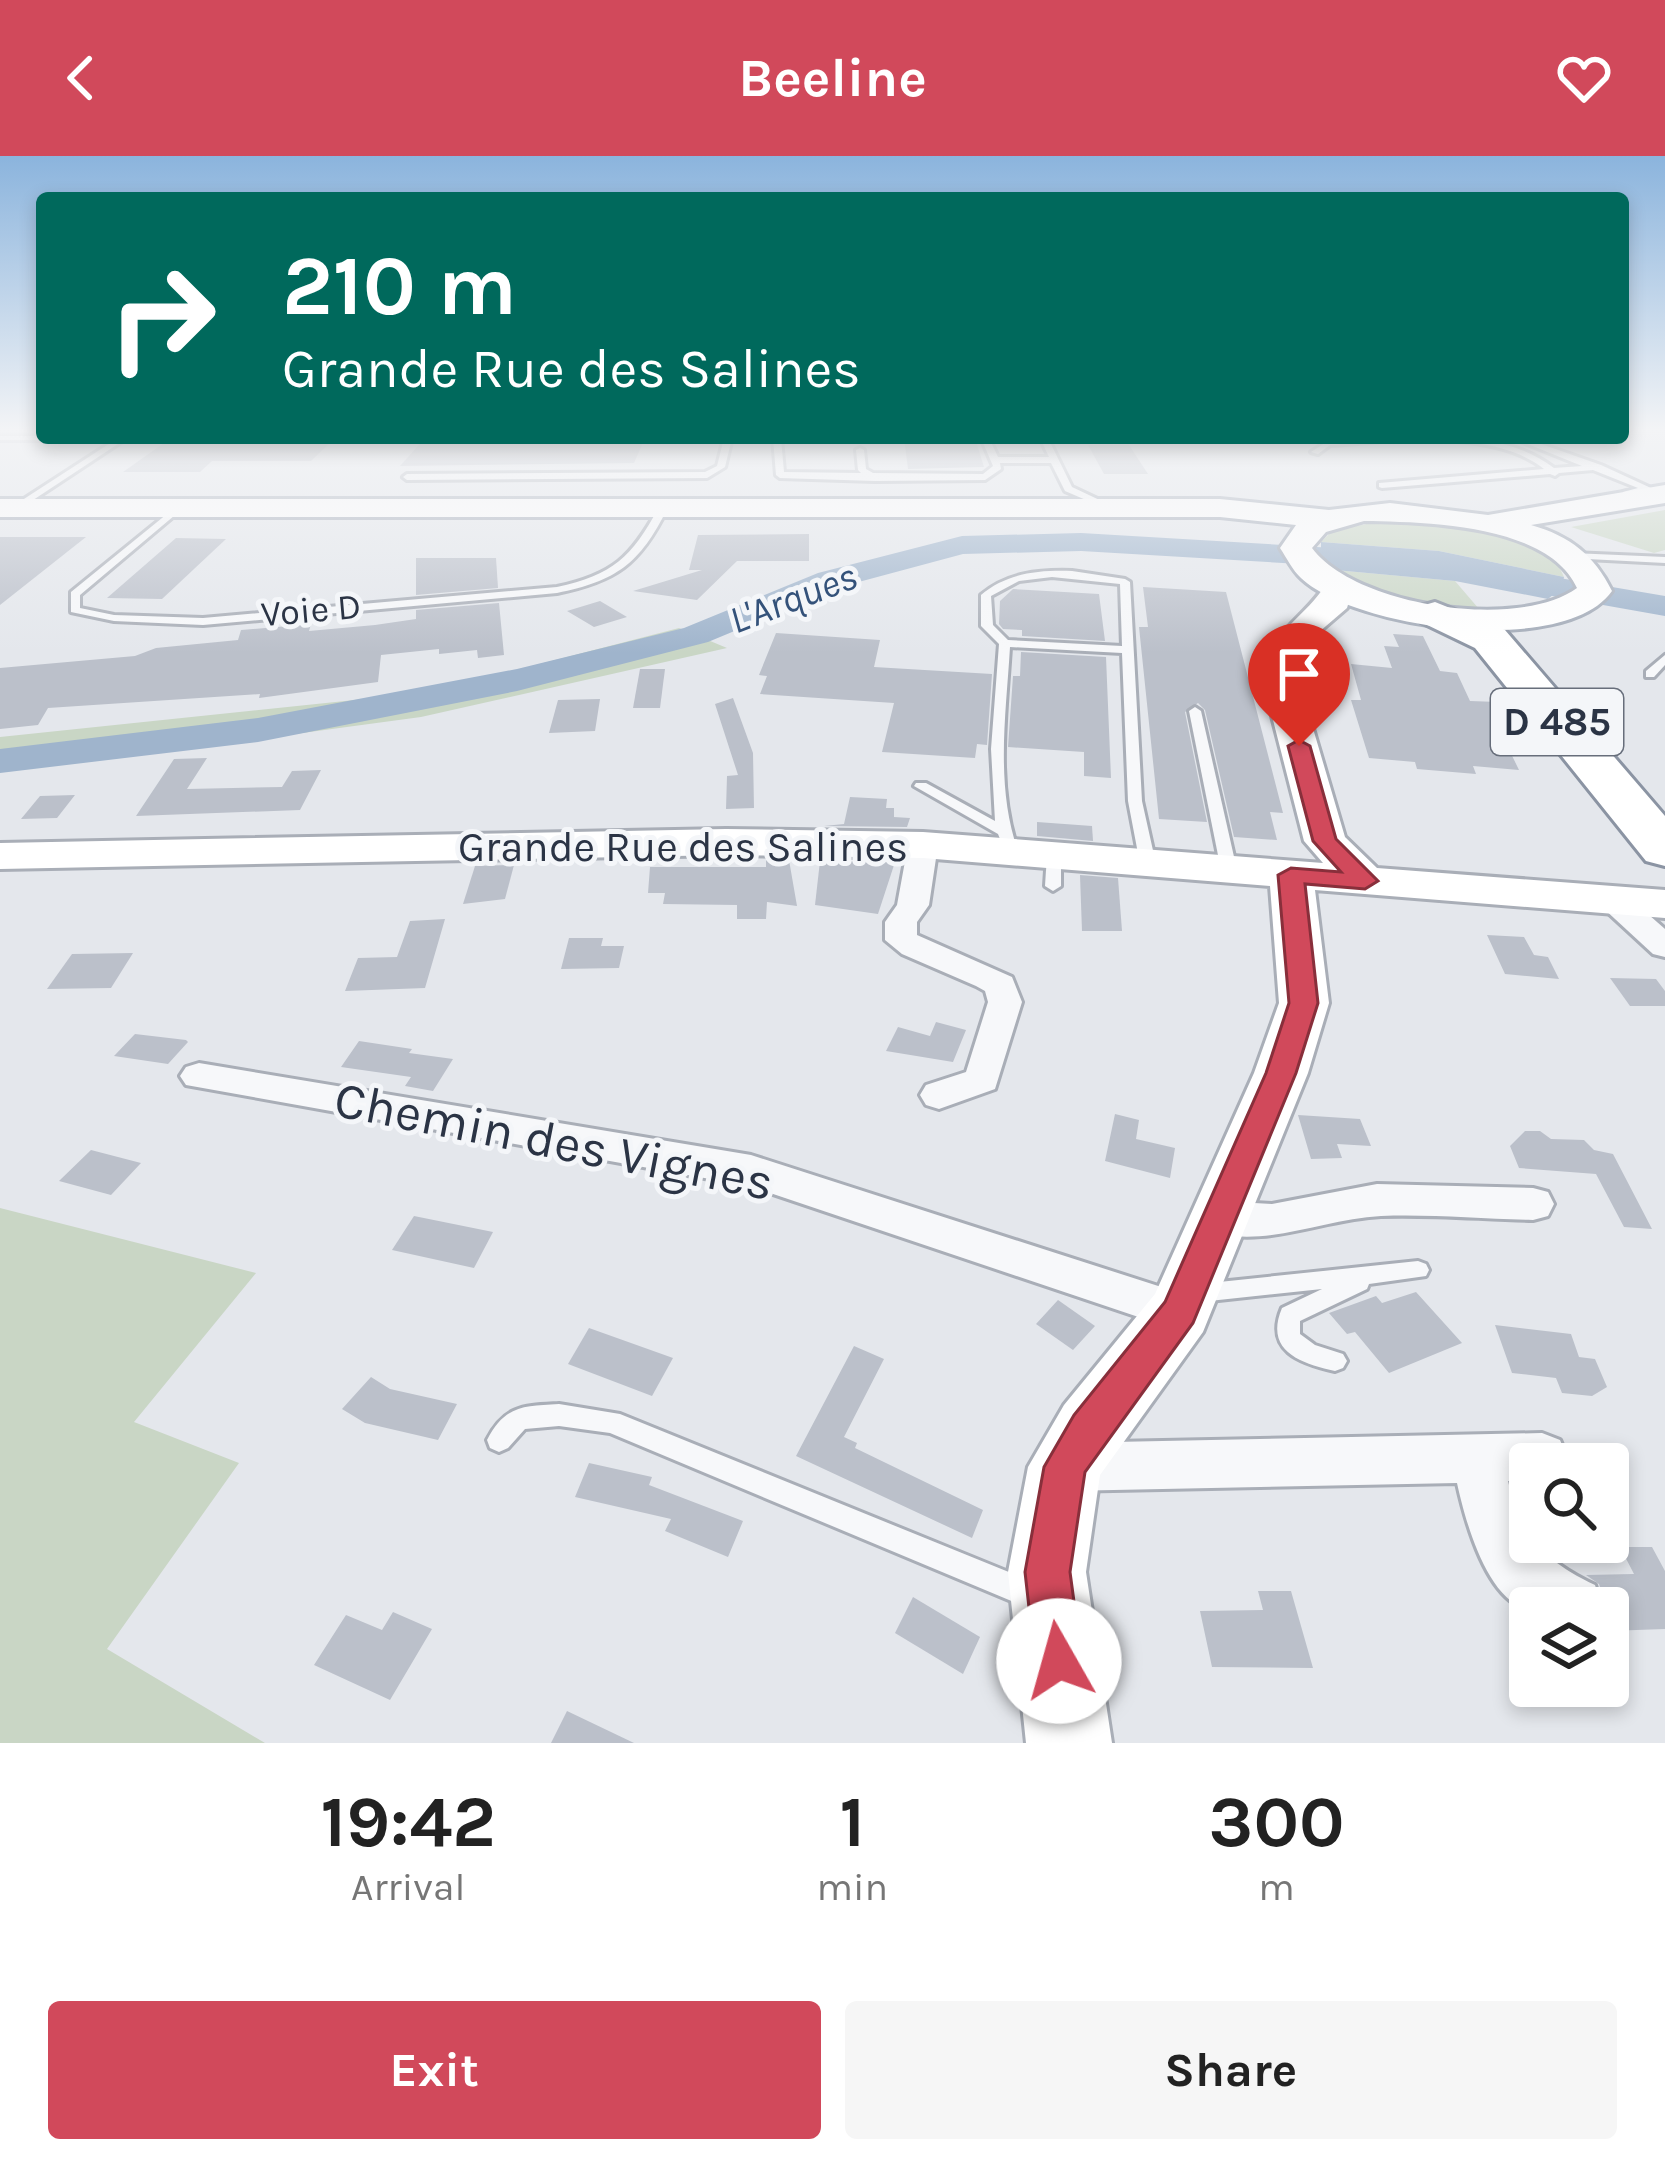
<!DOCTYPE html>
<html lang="en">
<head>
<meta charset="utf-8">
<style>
  :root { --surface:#fff; --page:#f6f6f6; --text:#222; --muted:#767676; --accent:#d1495b }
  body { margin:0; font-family:Karla,sans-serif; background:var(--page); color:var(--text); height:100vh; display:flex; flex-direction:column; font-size:45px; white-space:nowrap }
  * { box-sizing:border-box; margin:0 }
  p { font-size:39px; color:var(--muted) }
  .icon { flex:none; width:66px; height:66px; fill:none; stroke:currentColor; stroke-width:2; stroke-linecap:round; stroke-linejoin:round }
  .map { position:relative; height:1587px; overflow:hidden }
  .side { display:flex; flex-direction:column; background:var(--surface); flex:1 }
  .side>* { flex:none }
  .guide { position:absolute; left:36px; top:36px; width:1593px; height:252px; border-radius:12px; box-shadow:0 6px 18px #0003; background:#00695c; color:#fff; overflow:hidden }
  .controls { position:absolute; left:1509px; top:1287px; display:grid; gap:24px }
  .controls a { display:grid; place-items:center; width:120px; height:120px; border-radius:12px; background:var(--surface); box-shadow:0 6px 18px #0003; font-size:60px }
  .pin { position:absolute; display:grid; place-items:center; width:102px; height:102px; color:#fff; margin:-123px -51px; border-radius:50% 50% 50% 0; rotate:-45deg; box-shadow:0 0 12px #0007 }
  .pin .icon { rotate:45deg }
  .me { position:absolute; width:132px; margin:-66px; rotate:353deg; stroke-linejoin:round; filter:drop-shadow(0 0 9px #0008) }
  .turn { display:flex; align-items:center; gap:42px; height:252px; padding:0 48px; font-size:54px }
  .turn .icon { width:156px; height:156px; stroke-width:2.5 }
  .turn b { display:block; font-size:84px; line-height:102px }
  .eta { display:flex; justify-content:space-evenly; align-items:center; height:204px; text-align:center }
  .eta b { font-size:72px; font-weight:700; line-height:84px }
  .primary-button { display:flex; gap:24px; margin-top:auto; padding:24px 48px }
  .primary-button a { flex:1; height:138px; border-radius:12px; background:var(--accent); color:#fff; font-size:48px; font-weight:700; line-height:138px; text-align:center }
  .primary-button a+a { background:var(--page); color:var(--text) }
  header { display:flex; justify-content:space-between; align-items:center; height:156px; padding:0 48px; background:var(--accent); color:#fff; font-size:54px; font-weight:700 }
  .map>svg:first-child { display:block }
  .green { fill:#c9d6c5 }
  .water { fill:#9fb4cc }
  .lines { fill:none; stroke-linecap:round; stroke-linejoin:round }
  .river { fill:#9fb4cc; fill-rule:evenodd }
  .building { fill:#bbc0ca }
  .lane-casing { stroke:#a9aeb7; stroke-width:6 }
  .street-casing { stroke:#a9aeb7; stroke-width:6 }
  .secondary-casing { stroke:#a9aeb7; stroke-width:6 }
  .primary-casing { stroke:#a3abb8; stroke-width:6 }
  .highway-casing { stroke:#8b94a3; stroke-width:6 }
  .lane { fill:#f7f8fa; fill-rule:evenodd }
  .street { fill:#f7f8fa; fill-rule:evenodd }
  .secondary { fill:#fff; fill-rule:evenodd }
  .primary { fill:#fff; fill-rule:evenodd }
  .highway { fill:#fff; fill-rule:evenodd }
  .route { fill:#d1495b; stroke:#882f3b; stroke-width:3 }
  .labels { text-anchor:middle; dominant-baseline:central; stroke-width:10; stroke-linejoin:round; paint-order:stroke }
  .far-street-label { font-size:36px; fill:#2b3445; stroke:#f4f6f9 }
  .far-water-label { font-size:39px; font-style:italic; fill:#34527a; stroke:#f4f6f9 }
  .shield { fill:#f4f6f9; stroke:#676e7b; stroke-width:3 }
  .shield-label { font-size:39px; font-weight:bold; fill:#2b3445 }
  .street-label { font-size:42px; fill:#2b3445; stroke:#f4f6f9 }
  .near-street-label { font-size:51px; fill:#2b3445; stroke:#f4f6f9 }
</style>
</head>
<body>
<header><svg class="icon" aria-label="back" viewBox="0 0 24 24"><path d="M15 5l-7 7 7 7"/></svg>Beeline<svg class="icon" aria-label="heart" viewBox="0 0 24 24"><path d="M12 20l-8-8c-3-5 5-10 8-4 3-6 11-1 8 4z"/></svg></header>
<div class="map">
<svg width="1665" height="1587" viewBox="0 0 1665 1587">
  <rect width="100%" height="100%" fill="#e4e7ec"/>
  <g class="green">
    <path d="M 1665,354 L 1665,394 L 1654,397 L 1571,371 Z"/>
    <path d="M 1386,364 C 1433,364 1545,370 1564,421 L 1439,395 L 1321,386 L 1332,375 Z"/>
    <path d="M 1335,414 L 1455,425 L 1479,453 L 1397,441 Z"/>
    <path d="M 679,472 L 727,492 L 421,561 L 139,599 L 0,609 L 0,581 L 431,536 Z"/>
    <path d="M 0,1052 L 256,1117 L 134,1266 L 239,1307 L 107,1493 L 265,1587 L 0,1587 Z"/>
  </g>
  <path class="water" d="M 1321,386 L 1439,395 L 1564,421 L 1562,431 L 1548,443 L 1455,425 L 1335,414 L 1321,399 Z"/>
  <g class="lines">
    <g class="river">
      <path d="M 1081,377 L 1351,393 L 1366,402 L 1351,411 L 1081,395 L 963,398 L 840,431 L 708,486 L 517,535 L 258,586 L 0,617 L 0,593 L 258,562 L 517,513 L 684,472 L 818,417 L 962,380 Z"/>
      <path d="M 1495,411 L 1665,440 L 1665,460 L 1484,428 L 1479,421 Z"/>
    </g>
  </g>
  <g class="building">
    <path d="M 171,282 L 335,282 L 311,305 L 212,305 L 200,316 L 123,316 Z"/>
    <path d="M 425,282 L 645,282 L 634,307 L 400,310 Z"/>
    <path d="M 904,282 L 975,282 L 984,311 L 908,313 Z"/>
    <path d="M 1088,289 L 1129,289 L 1148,318 L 1104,318 Z"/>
    <path d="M 809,378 L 809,405 L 737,405 L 697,444 L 633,435 L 702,414 L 689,414 L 698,379 Z"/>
    <path d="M 0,381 L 86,381 L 0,449 Z"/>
    <path d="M 176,382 L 226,383 L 162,443 L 107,442 Z"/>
    <path d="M 416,402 L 496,402 L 498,432 L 416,439 Z"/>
    <path d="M 1143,431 L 1226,436 L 1283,657 L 1270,656 L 1277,684 L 1234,681 L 1205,554 L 1198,547 L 1185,556 L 1207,666 L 1159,663 L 1139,471 L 1148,471 Z"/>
    <path d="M 1013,433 L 1099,438 L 1105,485 L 1022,480 L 1022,474 L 1003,473 L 999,468 L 1000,445 Z"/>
    <path d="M 600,445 L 627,461 L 594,471 L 567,455 Z"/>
    <path d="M 499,447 L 504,499 L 478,502 L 477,494 L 439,498 L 439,493 L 381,499 L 378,526 L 259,542 L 260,538 L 48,552 L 38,569 L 0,573 L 0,512 L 135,500 L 156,492 L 238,484 L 241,474 L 311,468 L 309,475 L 375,469 L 416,463 L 416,454 Z"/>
    <path d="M 776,477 L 880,484 L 874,511 L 992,518 L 987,589 L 977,588 L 975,602 L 882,596 L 894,547 L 760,538 L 767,520 L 759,519 Z"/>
    <path d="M 1393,478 L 1423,480 L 1440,515 L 1457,517 L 1470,545 L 1498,546 L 1518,572 L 1498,571 L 1519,614 L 1473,610 L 1476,618 L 1417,613 L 1415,606 L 1369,602 L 1351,544 L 1361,544 L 1351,508 L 1392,512 L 1384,490 L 1399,491 Z"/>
    <path d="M 1021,496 L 1106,501 L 1111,622 L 1084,620 L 1084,596 L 1008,591 L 1013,520 L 1020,520 Z"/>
    <path d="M 640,513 L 665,513 L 660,552 L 633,552 Z"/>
    <path d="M 733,542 L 753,597 L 754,652 L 726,653 L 727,620 L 738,619 L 715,548 Z"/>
    <path d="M 600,543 L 595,575 L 549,577 L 558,544 Z"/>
    <path d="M 207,602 L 187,633 L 282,631 L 292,615 L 321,614 L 300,654 L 136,660 L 174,603 Z"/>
    <path d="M 75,639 L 57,662 L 21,663 L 40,640 Z"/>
    <path d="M 850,641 L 887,643 L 886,652 L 894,652 L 894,661 L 910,662 L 907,671 L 824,670 L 844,668 Z"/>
    <path d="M 1037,666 L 1092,670 L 1093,685 L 1037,680 Z"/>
    <path d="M 766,704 L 789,704 L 797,750 L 767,746 L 766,763 L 737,763 L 737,749 L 663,748 L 665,737 L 648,737 L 650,711 L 766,711 Z"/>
    <path d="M 820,705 L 895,706 L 878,758 L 815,749 Z"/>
    <path d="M 514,709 L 505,743 L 463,748 L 475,710 Z"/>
    <path d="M 1080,719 L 1118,722 L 1122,775 L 1082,775 Z"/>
    <path d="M 445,763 L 425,832 L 345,835 L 358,802 L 397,801 L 410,765 Z"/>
    <path d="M 1487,779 L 1524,781 L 1534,799 L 1548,801 L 1559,823 L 1505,818 Z"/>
    <path d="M 569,782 L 603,782 L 601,790 L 624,790 L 619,812 L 561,813 Z"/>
    <path d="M 133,797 L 111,832 L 47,833 L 72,798 Z"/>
    <path d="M 1610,822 L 1656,823 L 1665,835 L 1665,850 L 1630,850 Z"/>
    <path d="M 936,866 L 966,874 L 953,906 L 886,895 L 898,871 L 930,880 Z"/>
    <path d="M 135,878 L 186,884 L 188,886 L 168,908 L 114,900 Z"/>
    <path d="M 359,885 L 412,893 L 409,897 L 453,903 L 433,935 L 405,930 L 411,921 L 341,911 Z"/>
    <path d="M 1115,958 L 1139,964 L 1136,983 L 1175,992 L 1170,1022 L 1105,1005 Z"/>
    <path d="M 1298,959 L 1360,963 L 1371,990 L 1337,988 L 1342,1002 L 1311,1003 Z"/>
    <path d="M 1525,975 L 1540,975 L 1551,983 L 1584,984 L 1594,994 L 1613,998 L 1652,1073 L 1624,1071 L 1596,1018 L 1519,1012 L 1510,990 Z"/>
    <path d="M 91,994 L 141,1007 L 111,1039 L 59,1025 Z"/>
    <path d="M 414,1060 L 493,1076 L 474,1112 L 392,1094 Z"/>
    <path d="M 1416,1136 L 1462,1187 L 1389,1217 L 1355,1176 L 1347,1178 L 1329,1157 L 1376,1140 L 1382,1147 Z"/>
    <path d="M 1058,1144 L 1095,1170 L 1073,1194 L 1036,1168 Z"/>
    <path d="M 1495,1169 L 1571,1178 L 1579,1201 L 1595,1203 L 1607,1231 L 1592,1240 L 1562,1237 L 1556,1222 L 1512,1217 Z"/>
    <path d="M 589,1172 L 673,1202 L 652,1240 L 568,1208 Z"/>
    <path d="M 854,1190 L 884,1203 L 844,1281 L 857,1287 L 855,1292 L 983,1354 L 972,1382 L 796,1300 Z"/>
    <path d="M 371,1221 L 390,1233 L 457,1248 L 438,1284 L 365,1267 L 342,1253 Z"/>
    <path d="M 589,1307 L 652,1321 L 649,1329 L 743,1365 L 728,1401 L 665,1375 L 671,1363 L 575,1341 Z"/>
    <path d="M 1620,1391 L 1652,1391 L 1665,1415 L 1665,1473 L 1608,1475 L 1608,1452 L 1599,1428 L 1586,1419 L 1634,1418 Z"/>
    <path d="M 1258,1435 L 1291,1435 L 1313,1512 L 1212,1511 L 1200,1455 L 1263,1454 Z"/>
    <path d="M 913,1441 L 980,1481 L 963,1518 L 895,1477 Z"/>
    <path d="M 393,1456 L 432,1473 L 390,1544 L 314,1509 L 346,1459 L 382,1474 Z"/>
    <path d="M 567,1555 L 634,1587 L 551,1587 Z"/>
  </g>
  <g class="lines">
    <defs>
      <g id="lane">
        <path d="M 0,280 L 42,280 L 42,282 L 63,282 L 59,284 L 0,284 Z"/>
        <path d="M 118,282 L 127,282 L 18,354 L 10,352 Z"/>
        <path d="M 724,282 L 732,282 L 725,311 L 707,322 L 407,324 L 403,321 L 407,318 L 705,316 L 717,310 Z"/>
        <path d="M 773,282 L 781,282 L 784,316 L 861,317 L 858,314 L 856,294 L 860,292 L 864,294 L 866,313 L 873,317 L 983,318 L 993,310 L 981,282 L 989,282 L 998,301 L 1049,301 L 1040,282 L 1048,282 L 1072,331 L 1108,348 L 1100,350 L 1065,335 L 1051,307 L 1000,307 L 1001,313 L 985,324 L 875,325 L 780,322 L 776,319 Z"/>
        <path d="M 1372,282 C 1433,282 1503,273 1554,312 L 1582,310 L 1513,282 L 1524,282 L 1601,309 L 1651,332 L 1623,340 L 1623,336 L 1638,332 L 1593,314 L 1559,317 L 1555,320 L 1550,318 L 1382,332 L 1379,331 L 1379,327 L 1544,313 C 1492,272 1393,285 1330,289 L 1318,298 L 1311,296 L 1328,285 Z"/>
        <path d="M 178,349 L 183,352 L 181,354 L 80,439 L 80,452 L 114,459 L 203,462 L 557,431 C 613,419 632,401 659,351 L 667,353 C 640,408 616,425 557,437 L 203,469 L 114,465 L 71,456 L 71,436 Z"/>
        <path d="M 1572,397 L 1665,401 L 1665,407 L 1568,402 L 1568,398 Z"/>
        <path d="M 1072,415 L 1125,423 L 1130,426 L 1142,645 L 1156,708 L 1153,711 L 1143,711 L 1140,708 L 1128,645 L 1122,497 L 1010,491 C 1006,559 995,629 1018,695 L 1016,698 L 1006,698 L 998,678 L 914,630 L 916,627 L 926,627 L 995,665 L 991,593 L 999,488 L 981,470 L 981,439 C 1007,417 1038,414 1072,415 ZM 1052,421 L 1120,428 L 1122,490 L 1008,484 L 993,469 L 991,440 L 1019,425 Z"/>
        <path d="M 1665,499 L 1665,509 L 1654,521 L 1646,521 L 1646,515 Z"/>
        <path d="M 1195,551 L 1201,555 L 1237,714 L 1229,719 L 1221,714 L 1189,555 Z"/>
        <path d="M 1054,695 L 1061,699 L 1061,730 L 1053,735 L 1045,730 L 1047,699 Z"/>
        <path d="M 1418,1105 L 1426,1108 L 1429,1114 L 1426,1120 L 1369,1128 L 1367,1133 L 1300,1165 L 1300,1178 L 1315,1189 L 1343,1198 L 1347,1205 L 1343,1212 L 1335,1215 C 1300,1207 1264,1195 1282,1152 L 1322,1133 L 1200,1146 L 1192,1144 L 1189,1137 L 1192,1130 L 1200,1128 Z"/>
        <path d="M 559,1248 L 620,1258 L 1038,1428 L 1042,1438 L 1038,1448 L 1028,1452 L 610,1277 L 559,1270 L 525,1273 L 508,1292 L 499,1296 L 490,1292 L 487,1284 C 505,1249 524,1250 559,1248 Z"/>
      </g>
      <g id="street">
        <path d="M 923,680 L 938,689 L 929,749 L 917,766 L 917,779 L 1012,821 L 1022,846 L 995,933 L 939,953 L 926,949 L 920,939 L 926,929 L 966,916 L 988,846 L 985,835 L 976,830 L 902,798 L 885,784 L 885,766 L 897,749 L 908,689 Z"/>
        <path d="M 1613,735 L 1624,737 L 1665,773 L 1665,801 L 1653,798 L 1602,751 L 1597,744 L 1602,737 Z"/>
        <path d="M 199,907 L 751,999 L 1180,1137 L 1196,1142 L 1203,1156 L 1196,1170 L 1180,1175 L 749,1030 L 186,929 L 180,920 L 186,911 Z"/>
        <path d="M 1377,1028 L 1533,1032 L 1548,1036 L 1554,1048 L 1548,1060 L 1533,1064 C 1483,1063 1431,1058 1381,1060 C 1320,1063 1265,1094 1203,1074 L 1197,1062 L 1203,1050 L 1218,1045 L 1272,1048 Z"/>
        <path d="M 1542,1277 L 1560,1284 L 1567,1301 L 1564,1308 L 1530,1308 L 1530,1325 L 1508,1325 C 1521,1380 1544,1405 1595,1429 L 1602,1452 C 1581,1452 1544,1457 1529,1454 C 1486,1444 1465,1363 1457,1327 L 1065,1335 L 1047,1328 L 1040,1311 L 1047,1294 L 1065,1287 Z"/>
      </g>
      <path id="secondary" d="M 1338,423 L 1353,432 L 1347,452 L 1305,488 L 1299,525 L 1345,681 L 1377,712 L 1665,734 L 1665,762 L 1315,734 L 1329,847 L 1308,917 L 1203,1176 L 1100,1319 L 1086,1416 L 1112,1587 L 1026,1587 L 1008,1416 L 1028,1311 L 1064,1249 L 1155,1138 L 1254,917 L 1279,847 L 1270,730 L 923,702 L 726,699 L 0,713 L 0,687 L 726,673 L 923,676 L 1323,707 L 1304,685 L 1263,525 C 1266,476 1307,462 1327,426 Z"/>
      <path id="primary" d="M 1665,329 L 1665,347 L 1531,369 C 1570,380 1594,399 1612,435 C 1565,502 1355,473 1301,422 C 1293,415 1286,401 1280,392 L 1296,369 L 1220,361 L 0,361 L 0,343 L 1220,343 L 1329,354 L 1390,347 L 1488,359 ZM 1364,365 C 1425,366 1548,368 1577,432 C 1518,475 1355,450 1312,392 L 1326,376 Z"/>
      <path id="highway" d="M 1435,446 L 1505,474 L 1665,660 L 1665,710 L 1646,705 L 1475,492 L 1421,466 L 1415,458 L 1421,450 Z"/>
    </defs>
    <use href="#lane" class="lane-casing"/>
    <use href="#street" class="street-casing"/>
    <use href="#secondary" class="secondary-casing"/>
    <use href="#primary" class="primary-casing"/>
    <use href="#highway" class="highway-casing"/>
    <use href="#lane" class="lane"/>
    <use href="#street" class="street"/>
    <use href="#secondary" class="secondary"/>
    <use href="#primary" class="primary"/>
    <use href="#highway" class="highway"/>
  </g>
  <linearGradient id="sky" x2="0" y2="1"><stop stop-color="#8bb4dd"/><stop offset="0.55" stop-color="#f3f4f6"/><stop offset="1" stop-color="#f3f4f6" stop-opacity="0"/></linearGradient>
  <rect width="1665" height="497" fill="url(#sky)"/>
  <path class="route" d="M 1299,584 L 1310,590 L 1336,683 L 1378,725 L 1365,733 L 1305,728 L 1318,847 L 1296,917 L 1193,1167 L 1085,1316 L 1070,1416 L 1082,1505 L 1075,1522 L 1059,1529 L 1042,1522 L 1035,1505 L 1025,1416 L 1044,1311 L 1074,1259 L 1165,1146 L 1266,917 L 1289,847 L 1278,719 L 1291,712 L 1341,716 L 1313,685 L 1288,590 Z"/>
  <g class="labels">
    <g class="far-street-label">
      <text transform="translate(311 454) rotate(-5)">Voie D</text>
    </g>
    <g class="far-water-label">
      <text transform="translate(793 442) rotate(-21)">L'Arques</text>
    </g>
    <rect class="shield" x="1491" y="533" width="132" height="66" rx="9"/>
    <g class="shield-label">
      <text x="1557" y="566">D 485</text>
    </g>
    <g class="street-label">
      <text x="683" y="691">Grande Rue des Salines</text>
    </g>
    <g class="near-street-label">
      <text transform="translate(554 985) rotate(11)">Chemin des Vignes</text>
    </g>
  </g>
</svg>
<div class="controls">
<a><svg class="icon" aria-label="search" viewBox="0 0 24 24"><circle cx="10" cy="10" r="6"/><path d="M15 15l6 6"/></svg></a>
<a><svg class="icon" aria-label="layers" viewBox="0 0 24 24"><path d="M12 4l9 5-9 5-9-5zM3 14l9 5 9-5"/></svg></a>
</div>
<div class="pin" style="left:1299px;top:590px;background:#d93025"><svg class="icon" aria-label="arrive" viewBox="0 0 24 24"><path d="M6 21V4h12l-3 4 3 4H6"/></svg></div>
<svg class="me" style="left:1059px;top:1505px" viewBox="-20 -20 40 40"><circle r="19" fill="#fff"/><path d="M0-13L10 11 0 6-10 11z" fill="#d1495b"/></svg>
<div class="guide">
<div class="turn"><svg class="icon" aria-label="right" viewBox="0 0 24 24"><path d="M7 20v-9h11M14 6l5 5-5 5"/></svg><div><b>210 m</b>Grande Rue des Salines</div></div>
</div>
</div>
<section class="side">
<div class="eta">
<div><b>19:42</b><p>Arrival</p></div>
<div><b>1</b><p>min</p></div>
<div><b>300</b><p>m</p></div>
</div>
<div class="primary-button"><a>Exit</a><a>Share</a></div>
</section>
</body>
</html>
